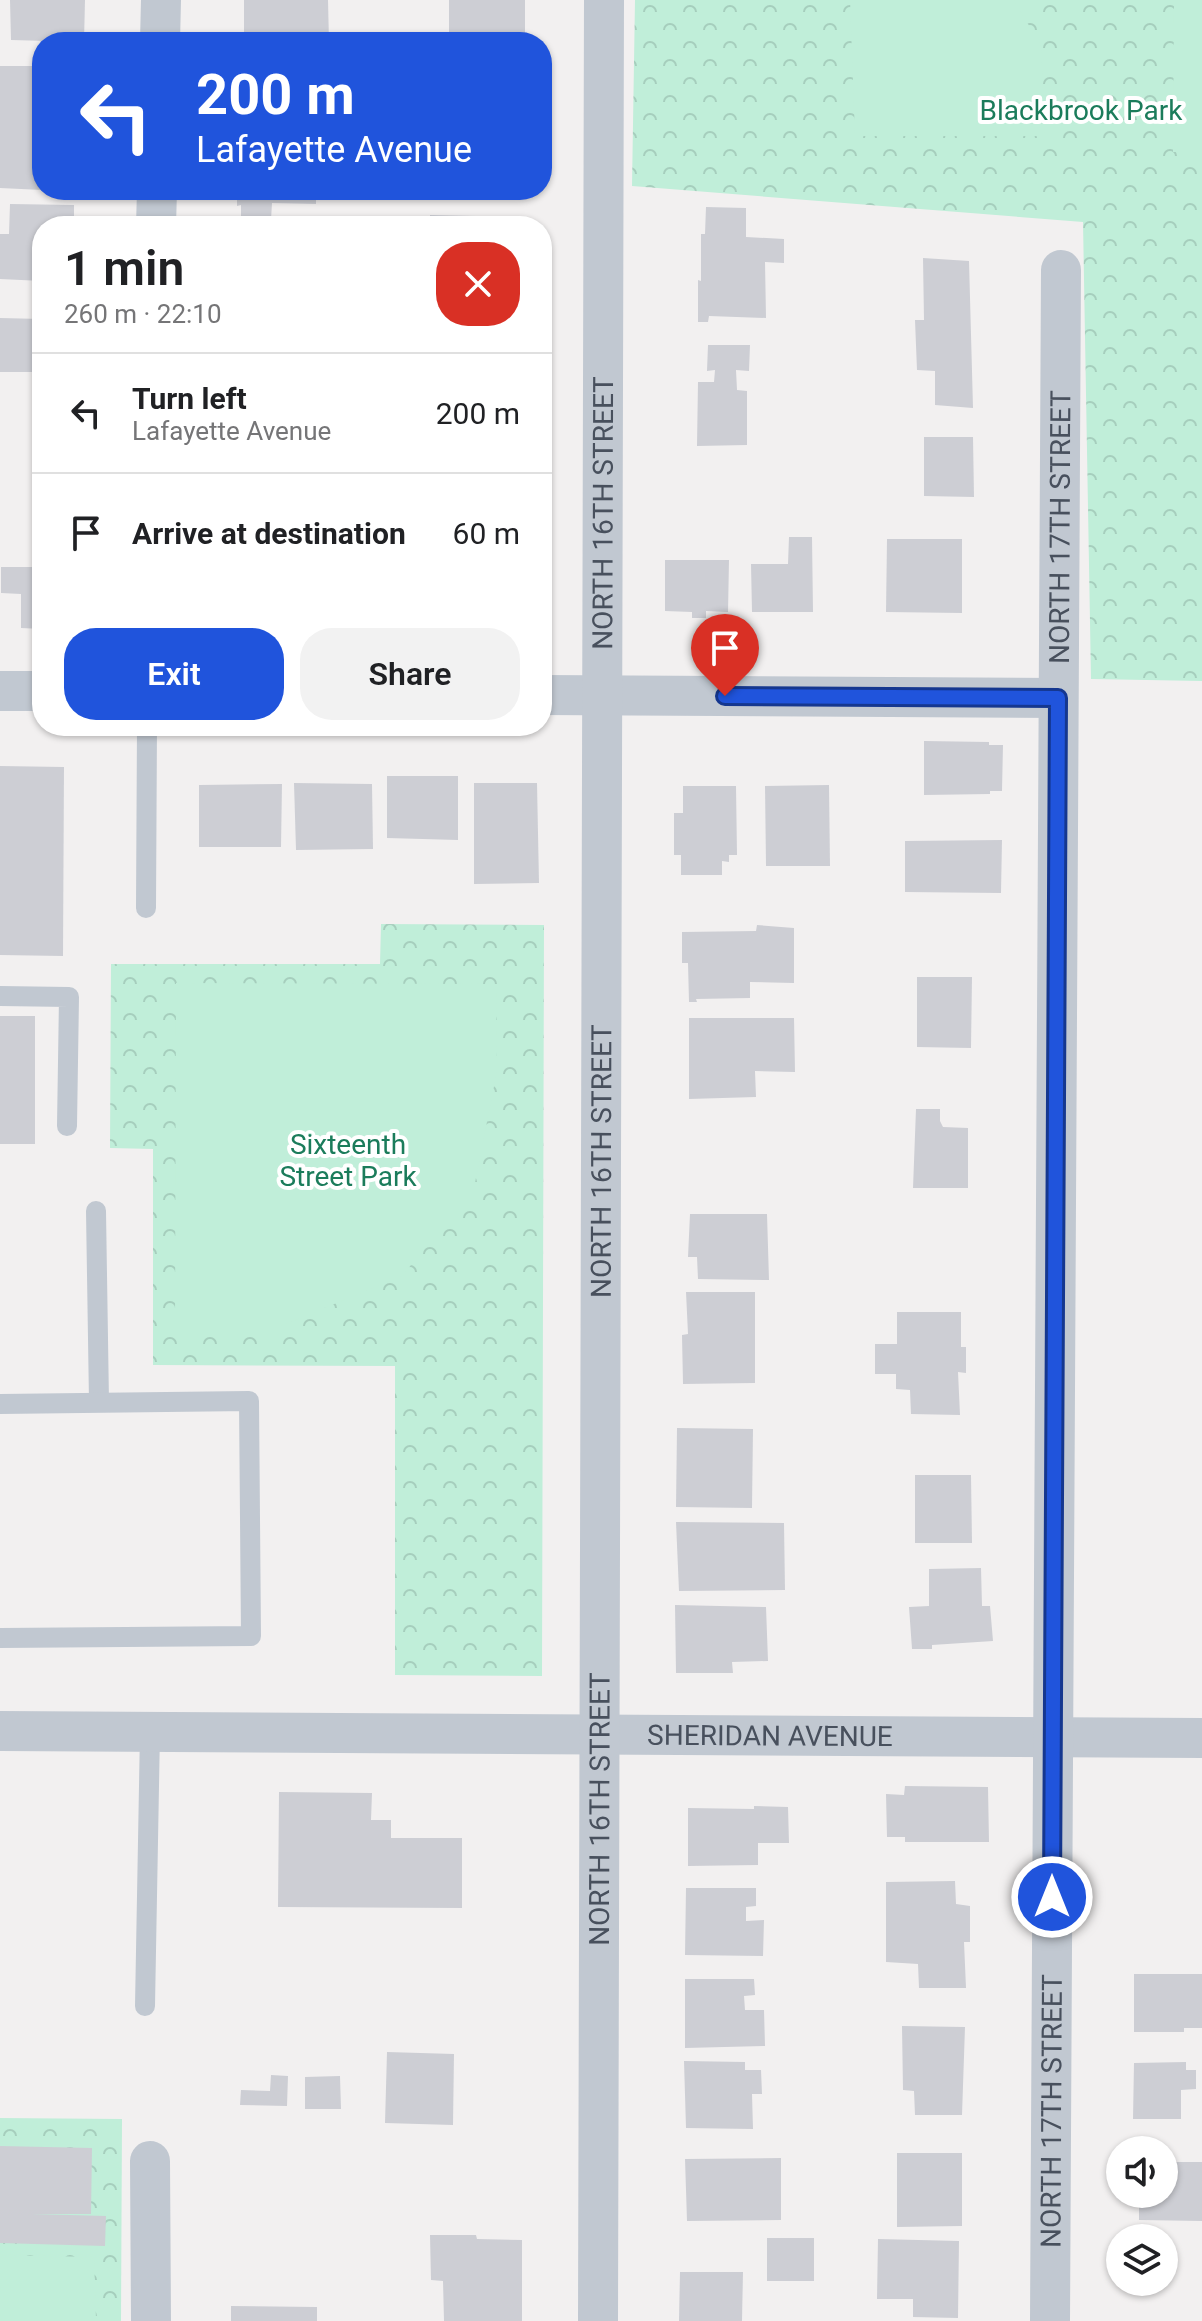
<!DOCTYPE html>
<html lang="en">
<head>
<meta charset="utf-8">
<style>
  :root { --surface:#fff; --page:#f2f2f2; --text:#202124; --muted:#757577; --line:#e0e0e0; --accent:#2054dc }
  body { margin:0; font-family:Roboto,sans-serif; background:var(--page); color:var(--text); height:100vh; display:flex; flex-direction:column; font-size:30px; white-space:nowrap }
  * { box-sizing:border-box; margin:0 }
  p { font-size:26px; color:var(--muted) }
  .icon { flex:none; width:44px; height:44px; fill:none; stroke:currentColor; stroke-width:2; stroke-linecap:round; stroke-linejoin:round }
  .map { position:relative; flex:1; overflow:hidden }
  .drawer { position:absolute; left:32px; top:216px; width:520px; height:520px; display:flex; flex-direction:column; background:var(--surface); border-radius:32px; box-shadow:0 2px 6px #0004 }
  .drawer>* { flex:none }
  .top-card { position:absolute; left:32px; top:32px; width:520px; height:168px; border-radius:32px; box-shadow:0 2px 6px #0004; background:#2054dc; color:#fff; overflow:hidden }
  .tools { position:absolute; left:1106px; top:2136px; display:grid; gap:16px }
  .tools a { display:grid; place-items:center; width:72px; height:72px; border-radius:50%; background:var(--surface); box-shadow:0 2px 6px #0004; font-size:40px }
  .pin { position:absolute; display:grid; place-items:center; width:68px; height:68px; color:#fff; margin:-82px -34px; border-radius:50% 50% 50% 0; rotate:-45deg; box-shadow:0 0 8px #0007 }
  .pin .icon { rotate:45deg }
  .me { position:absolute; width:88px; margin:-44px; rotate:0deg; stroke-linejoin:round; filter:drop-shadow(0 0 6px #0008) }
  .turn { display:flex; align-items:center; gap:28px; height:168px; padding:0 32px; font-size:36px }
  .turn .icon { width:104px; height:104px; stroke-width:2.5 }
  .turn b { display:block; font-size:56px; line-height:68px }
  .round { display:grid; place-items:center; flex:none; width:84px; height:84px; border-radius:32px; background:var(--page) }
  .overview { display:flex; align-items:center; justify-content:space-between; height:136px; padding:0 32px }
  h1 { font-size:48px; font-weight:600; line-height:60px }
  .action { display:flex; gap:16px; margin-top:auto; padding:16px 32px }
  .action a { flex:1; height:92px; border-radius:32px; background:var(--accent); color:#fff; font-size:32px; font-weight:600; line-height:92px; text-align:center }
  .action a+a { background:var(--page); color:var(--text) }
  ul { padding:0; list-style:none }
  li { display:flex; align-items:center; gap:24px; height:120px; padding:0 32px; border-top:2px solid var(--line) }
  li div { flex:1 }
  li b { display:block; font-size:30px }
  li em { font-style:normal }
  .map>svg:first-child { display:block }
  .park { fill:url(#park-crowns) }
  .garden { fill:#c0eed9 }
  .building { fill:#cdced4 }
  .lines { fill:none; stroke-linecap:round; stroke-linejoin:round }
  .service { stroke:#c1c8d1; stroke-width:20 }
  .minor { stroke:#c1c8d1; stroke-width:40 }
  .route-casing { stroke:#15378f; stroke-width:20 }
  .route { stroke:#2054dc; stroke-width:14 }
  .labels { text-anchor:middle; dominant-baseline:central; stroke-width:8; stroke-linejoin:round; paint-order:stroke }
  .park-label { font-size:28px; fill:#1b7c5b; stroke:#fff }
  .street-label { font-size:28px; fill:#48505d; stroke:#fff }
</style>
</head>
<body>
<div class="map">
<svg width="1202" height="2321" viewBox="0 0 1202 2321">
  <defs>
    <pattern id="park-crowns" width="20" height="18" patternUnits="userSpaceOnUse" patternTransform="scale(2)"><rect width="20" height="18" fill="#c0eed9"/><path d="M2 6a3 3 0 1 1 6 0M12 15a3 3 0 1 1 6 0" fill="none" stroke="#a6cebd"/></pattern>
  </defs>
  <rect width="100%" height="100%" fill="#f2f0f0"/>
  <g class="park">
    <path d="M 635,0 L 1202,0 L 1202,681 L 1091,679 L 1083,222 L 632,186 Z"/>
    <path d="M 381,924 L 544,925 L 542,1676 L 395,1675 L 395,1366 L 153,1365 L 153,1149 L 110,1148 L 111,964 L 380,964 Z"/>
    <path d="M 0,2118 L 122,2119 L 121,2321 L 0,2321 Z"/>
  </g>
  <g class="garden">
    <path d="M 850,0 L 1014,0 L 1041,46 L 1045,136 L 855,136 Z"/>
    <path d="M 1174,0 L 1202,0 L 1202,152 L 1173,152 Z"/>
    <path d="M 176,983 L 496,984 L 497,1071 L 474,1188 L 402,1276 L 281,1326 L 175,1326 Z"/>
    <path d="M 0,2255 L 94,2257 L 96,2321 L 0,2321 Z"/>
  </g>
  <g class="building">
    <path d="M 10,0 L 85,0 L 84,42 L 11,40 Z"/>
    <path d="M 244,0 L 328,0 L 329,42 L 244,42 Z"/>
    <rect x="449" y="0" width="76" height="42"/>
    <path d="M 0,66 L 42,66 L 42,190 L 0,188 Z"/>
    <path d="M 237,190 L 316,190 L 316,204 L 272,203 L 271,220 L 241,219 L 241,205 L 237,206 Z"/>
    <path d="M 459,190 L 512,190 L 512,198 L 460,198 Z"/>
    <path d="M 10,204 L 74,205 L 74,226 L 42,226 L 42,281 L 0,279 L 0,234 L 9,234 Z"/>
    <path d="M 706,207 L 746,208 L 746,237 L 784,239 L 784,263 L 765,262 L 766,318 L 709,316 L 708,322 L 698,322 L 698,280 L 701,281 L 701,234 L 705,234 Z"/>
    <path d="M 430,215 L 525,217 L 525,226 L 430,226 Z"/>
    <path d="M 923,258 L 969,261 L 973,408 L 935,405 L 935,371 L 917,370 L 915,320 L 924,320 Z"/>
    <path d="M 0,318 L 42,319 L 42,372 L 0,372 Z"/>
    <path d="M 708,345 L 750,345 L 749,371 L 736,370 L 737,390 L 747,391 L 747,445 L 697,446 L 698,382 L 714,382 L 715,370 L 707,371 Z"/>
    <path d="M 924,437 L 973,437 L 974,497 L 924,496 Z"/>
    <path d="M 789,537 L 812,537 L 813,612 L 752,612 L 751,564 L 788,564 Z"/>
    <path d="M 887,539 L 962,539 L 962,613 L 886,612 Z"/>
    <path d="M 665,560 L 729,560 L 728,612 L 706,611 L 706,618 L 692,618 L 692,612 L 665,611 Z"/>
    <path d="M 1,567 L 42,567 L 42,629 L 21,628 L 21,594 L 1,593 Z"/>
    <path d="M 924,741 L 989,742 L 989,745 L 1003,745 L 1002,791 L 990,791 L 990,794 L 924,795 Z"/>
    <path d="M 0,766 L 64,767 L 63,956 L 0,955 Z"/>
    <path d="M 387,776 L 458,776 L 458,840 L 387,838 Z"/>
    <path d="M 294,783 L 372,784 L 373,849 L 296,850 Z"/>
    <path d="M 474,783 L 537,783 L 539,883 L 474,884 Z"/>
    <path d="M 282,784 L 281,847 L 199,847 L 199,785 Z"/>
    <path d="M 829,785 L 830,866 L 766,866 L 765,786 Z"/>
    <path d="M 683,786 L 736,786 L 737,855 L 729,855 L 729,862 L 722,861 L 722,875 L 681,875 L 681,855 L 674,855 L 674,813 L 683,813 Z"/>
    <path d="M 1002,840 L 1001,893 L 905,892 L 905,841 Z"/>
    <path d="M 757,925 L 794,928 L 794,983 L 750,982 L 750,998 L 696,999 L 697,1002 L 689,1002 L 688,963 L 682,963 L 682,932 L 756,931 Z"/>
    <path d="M 917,977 L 972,977 L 971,1048 L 917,1047 Z"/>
    <rect x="0" y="1016" width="35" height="128"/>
    <path d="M 689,1018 L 794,1018 L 795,1072 L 755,1071 L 756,1097 L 689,1099 Z"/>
    <path d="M 916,1109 L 940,1109 L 940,1121 L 943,1127 L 968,1128 L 968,1188 L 913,1188 Z"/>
    <path d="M 690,1214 L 767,1214 L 769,1280 L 698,1279 L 697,1257 L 688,1257 Z"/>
    <path d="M 686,1292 L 755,1292 L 755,1383 L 683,1384 L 682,1335 L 688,1334 Z"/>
    <path d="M 897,1312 L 961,1312 L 961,1347 L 966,1347 L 966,1373 L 958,1372 L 960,1415 L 911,1414 L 910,1390 L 896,1389 L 896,1374 L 875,1374 L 875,1344 L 897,1344 Z"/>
    <path d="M 677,1428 L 753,1429 L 752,1508 L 676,1507 Z"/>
    <path d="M 915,1475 L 971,1475 L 972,1543 L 915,1543 Z"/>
    <path d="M 676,1522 L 784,1523 L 785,1590 L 679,1591 Z"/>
    <path d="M 981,1568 L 982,1606 L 990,1606 L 993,1641 L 932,1645 L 932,1649 L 912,1649 L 909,1607 L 929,1606 L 929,1569 Z"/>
    <path d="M 675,1605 L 766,1607 L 768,1661 L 732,1662 L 733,1673 L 676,1673 Z"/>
    <path d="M 905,1786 L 988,1787 L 989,1842 L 905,1842 L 905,1837 L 887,1837 L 886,1794 L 904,1795 Z"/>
    <path d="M 279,1792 L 372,1793 L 371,1820 L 391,1820 L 391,1838 L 462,1838 L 462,1908 L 278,1907 Z"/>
    <path d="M 754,1806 L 788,1807 L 789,1843 L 758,1843 L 758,1865 L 688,1866 L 688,1808 L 754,1809 Z"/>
    <path d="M 955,1881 L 956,1904 L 970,1906 L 970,1942 L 964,1942 L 966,1988 L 919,1988 L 918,1964 L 886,1962 L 886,1882 Z"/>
    <path d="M 686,1888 L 756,1888 L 756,1906 L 746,1907 L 746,1921 L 764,1920 L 763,1956 L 685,1955 Z"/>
    <path d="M 1134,1974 L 1202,1974 L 1202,2028 L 1184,2028 L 1184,2032 L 1134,2032 Z"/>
    <path d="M 685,1979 L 754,1979 L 755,1995 L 744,1996 L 745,2010 L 764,2010 L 765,2046 L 685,2048 Z"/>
    <path d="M 902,2026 L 965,2027 L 962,2115 L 915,2115 L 914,2091 L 903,2090 Z"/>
    <path d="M 387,2052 L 454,2054 L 453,2125 L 385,2123 Z"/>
    <path d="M 684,2061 L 745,2062 L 745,2070 L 761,2070 L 762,2094 L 752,2094 L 753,2129 L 686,2128 Z"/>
    <path d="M 1186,2062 L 1186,2070 L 1196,2070 L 1196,2089 L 1181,2090 L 1181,2119 L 1133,2119 L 1134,2063 Z"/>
    <path d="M 271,2075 L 288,2076 L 287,2106 L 240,2105 L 241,2090 L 270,2091 Z"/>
    <path d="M 340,2076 L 341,2109 L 305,2109 L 305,2077 Z"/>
    <path d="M 0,2146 L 92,2148 L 91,2214 L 32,2214 L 106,2216 L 105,2246 L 0,2243 Z"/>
    <path d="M 897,2153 L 962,2153 L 962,2226 L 897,2227 Z"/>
    <path d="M 781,2158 L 781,2220 L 687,2221 L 685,2159 Z"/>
    <path d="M 1164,2162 L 1202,2162 L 1202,2221 L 1139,2220 L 1139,2194 L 1164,2194 Z"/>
    <path d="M 430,2235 L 476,2235 L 477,2239 L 522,2240 L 522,2321 L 444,2321 L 443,2281 L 431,2280 Z"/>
    <rect x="767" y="2238" width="47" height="43"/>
    <path d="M 878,2239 L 959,2241 L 958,2318 L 913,2317 L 913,2299 L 877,2299 Z"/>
    <path d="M 680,2272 L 743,2272 L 742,2321 L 679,2321 Z"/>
    <path d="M 231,2306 L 317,2307 L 317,2321 L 231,2321 Z"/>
  </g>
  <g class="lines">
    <g class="service">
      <path d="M 146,908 L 147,726"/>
      <path d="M 0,996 L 69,997 L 67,1126"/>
      <path d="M 96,1211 L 99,1402"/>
      <path d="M 0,1404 L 249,1401 L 251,1636 L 0,1638"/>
      <path d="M 145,2006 L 150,1731"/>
    </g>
    <g class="minor">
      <path d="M 160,42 L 161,0"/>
      <path d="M 156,226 L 157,190"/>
      <path d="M 0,691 L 42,691"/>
      <path d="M 542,695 L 1058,698"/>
      <path id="s1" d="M 0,1731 L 1202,1738"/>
      <path d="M 150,2161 L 151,2321"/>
      <path id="s2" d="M 598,2321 L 604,0"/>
      <path id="s3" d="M 1050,2321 L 1061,270"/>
    </g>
  </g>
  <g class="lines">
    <defs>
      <path id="route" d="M 725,696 L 1058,698 L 1052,1897"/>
    </defs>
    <use href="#route" class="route-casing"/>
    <use href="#route" class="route"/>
  </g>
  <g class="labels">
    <g class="park-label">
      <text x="1081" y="110">Blackbrook Park</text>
      <text x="348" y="1144">Sixteenth<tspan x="348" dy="32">Street Park</tspan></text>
    </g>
    <g class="street-label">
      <text stroke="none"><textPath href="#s2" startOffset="1808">NORTH 16TH STREET</textPath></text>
      <text stroke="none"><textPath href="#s3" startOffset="1794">NORTH 17TH STREET</textPath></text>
      <text stroke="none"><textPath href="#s2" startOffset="1160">NORTH 16TH STREET</textPath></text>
      <text stroke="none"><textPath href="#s1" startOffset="770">SHERIDAN AVENUE</textPath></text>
      <text stroke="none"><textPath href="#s2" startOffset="512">NORTH 16TH STREET</textPath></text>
      <text stroke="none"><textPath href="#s3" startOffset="210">NORTH 17TH STREET</textPath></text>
    </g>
  </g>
</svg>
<div class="tools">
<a><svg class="icon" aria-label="sound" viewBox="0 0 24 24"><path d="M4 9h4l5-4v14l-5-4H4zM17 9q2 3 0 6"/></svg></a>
<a><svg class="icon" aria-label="layers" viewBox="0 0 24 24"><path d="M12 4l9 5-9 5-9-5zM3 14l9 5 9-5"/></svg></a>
</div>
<div class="pin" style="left:725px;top:696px;background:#d93025"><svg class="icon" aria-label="arrive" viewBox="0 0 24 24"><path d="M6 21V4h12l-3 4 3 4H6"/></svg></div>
<svg class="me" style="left:1052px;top:1897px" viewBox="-20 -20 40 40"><circle r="17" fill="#2054dc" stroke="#fff" stroke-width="3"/><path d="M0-11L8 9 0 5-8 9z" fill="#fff"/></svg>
<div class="top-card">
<div class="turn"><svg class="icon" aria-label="left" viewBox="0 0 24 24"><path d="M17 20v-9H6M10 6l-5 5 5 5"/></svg><div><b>200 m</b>Lafayette Avenue</div></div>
</div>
<section class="drawer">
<div class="overview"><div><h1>1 min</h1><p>260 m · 22:10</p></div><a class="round" style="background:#d93025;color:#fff"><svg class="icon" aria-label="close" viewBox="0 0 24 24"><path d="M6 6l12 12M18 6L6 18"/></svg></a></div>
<ul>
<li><svg class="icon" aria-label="left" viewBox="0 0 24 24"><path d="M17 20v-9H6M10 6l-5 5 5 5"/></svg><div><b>Turn left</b><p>Lafayette Avenue</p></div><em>200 m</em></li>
<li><svg class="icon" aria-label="arrive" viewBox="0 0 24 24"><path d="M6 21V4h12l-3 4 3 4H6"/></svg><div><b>Arrive at destination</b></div><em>60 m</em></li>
</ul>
<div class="action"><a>Exit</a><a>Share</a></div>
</section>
</div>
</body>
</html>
